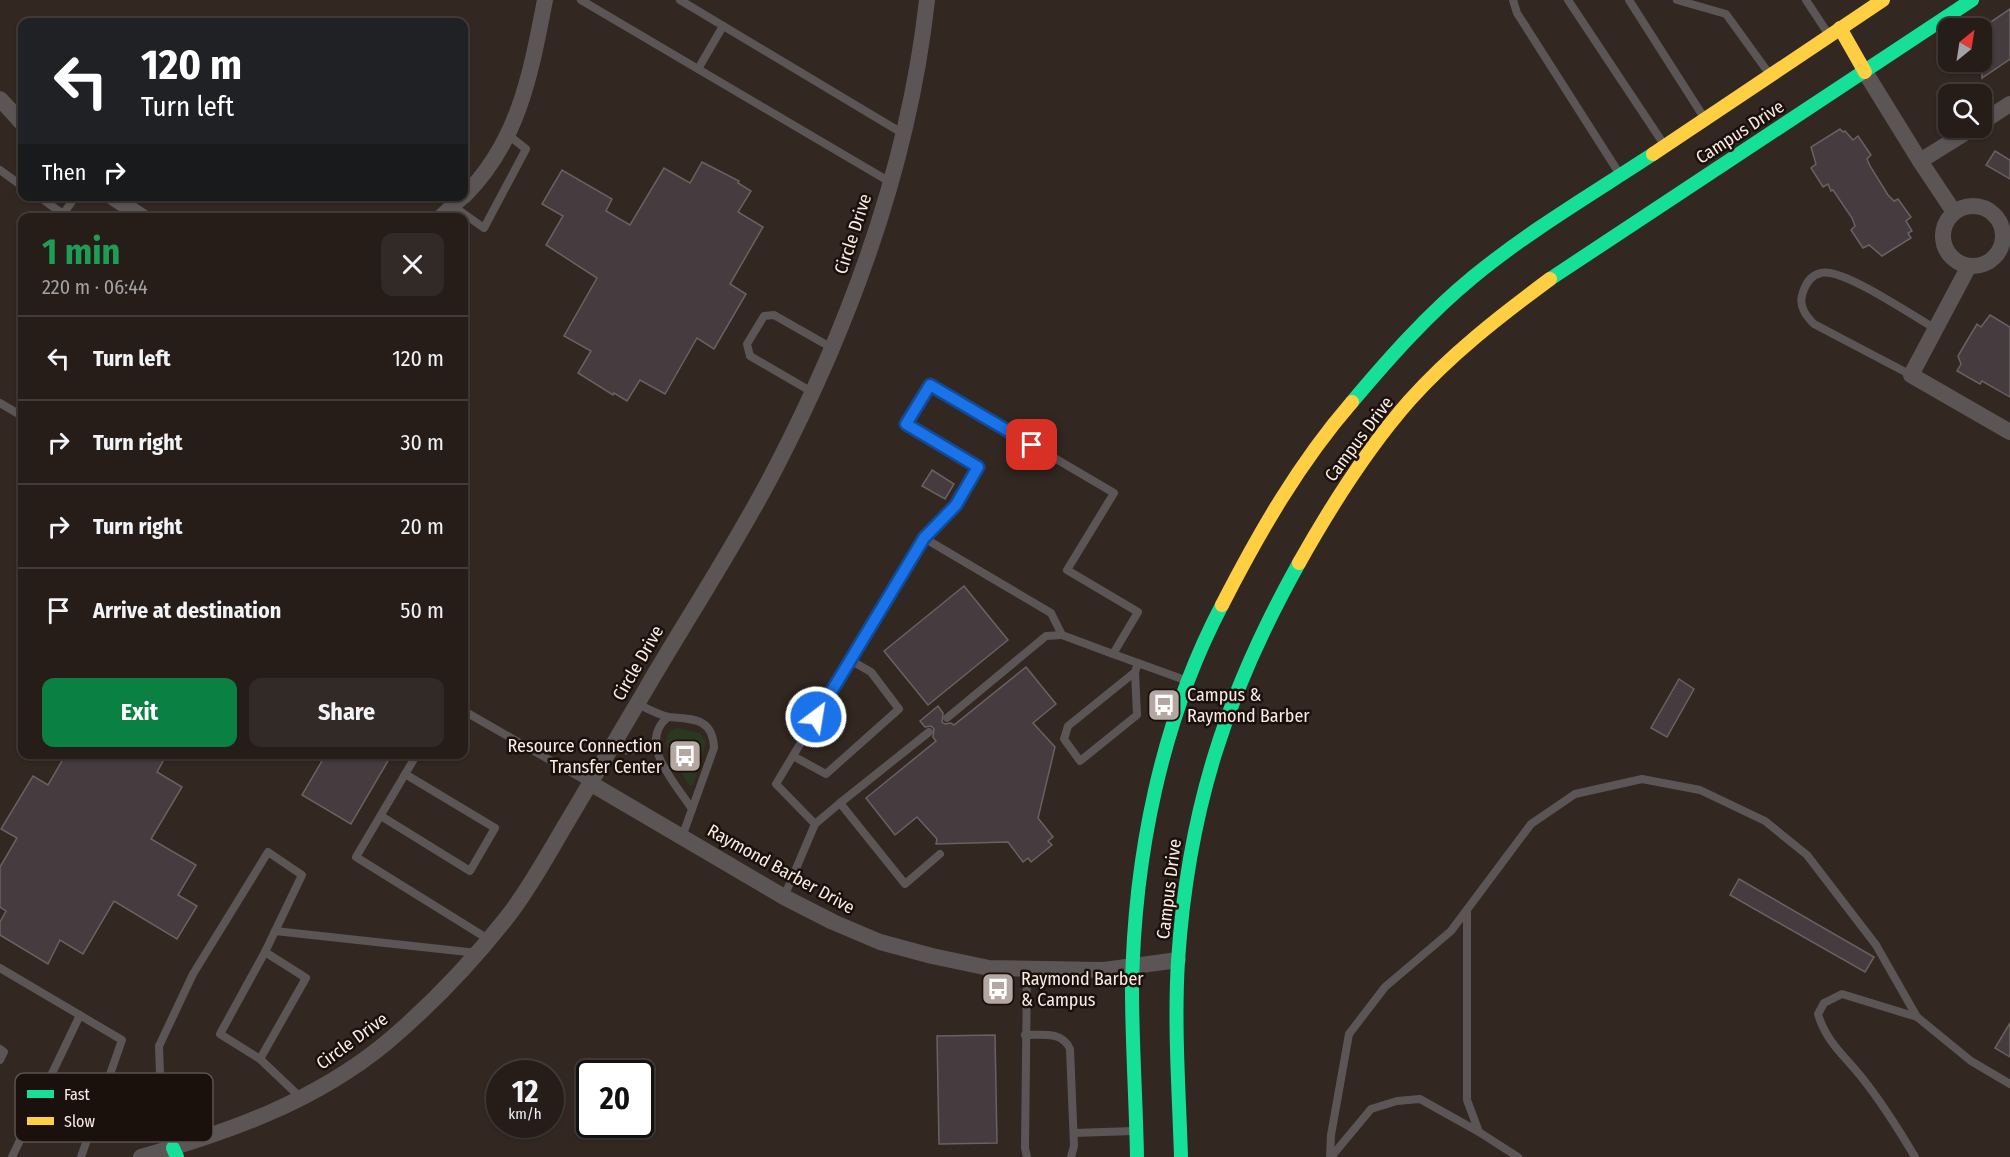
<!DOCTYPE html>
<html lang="en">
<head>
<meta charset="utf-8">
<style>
  :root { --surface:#261d19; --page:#322a26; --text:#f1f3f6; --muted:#a4a2a2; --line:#423b38; --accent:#0b8043 }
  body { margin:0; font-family:"Fira Sans Condensed",sans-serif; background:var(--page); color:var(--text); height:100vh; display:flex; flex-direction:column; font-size:22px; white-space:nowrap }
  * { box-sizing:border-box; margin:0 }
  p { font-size:20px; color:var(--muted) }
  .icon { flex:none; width:33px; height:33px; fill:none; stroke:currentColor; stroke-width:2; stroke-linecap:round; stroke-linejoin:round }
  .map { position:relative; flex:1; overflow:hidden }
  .sheet { position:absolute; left:18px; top:213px; width:450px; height:546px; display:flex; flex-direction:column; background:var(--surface); border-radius:12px; box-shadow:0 2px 4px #0004,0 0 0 2px var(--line) }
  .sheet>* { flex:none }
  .top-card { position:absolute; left:18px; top:18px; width:450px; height:183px; border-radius:12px; box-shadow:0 2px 4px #0004,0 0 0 2px var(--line); background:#202124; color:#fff; overflow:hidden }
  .needle { width:39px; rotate:30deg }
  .fabs { position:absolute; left:1938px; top:18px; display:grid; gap:12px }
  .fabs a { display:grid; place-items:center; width:54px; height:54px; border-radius:12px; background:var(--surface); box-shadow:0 2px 4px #0004,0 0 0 2px var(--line); font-size:30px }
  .speed { position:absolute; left:486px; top:1060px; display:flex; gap:12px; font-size:30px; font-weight:700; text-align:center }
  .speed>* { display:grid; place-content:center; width:78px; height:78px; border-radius:50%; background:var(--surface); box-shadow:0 2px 4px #0004,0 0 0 2px var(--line); line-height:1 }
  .speed small { font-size:15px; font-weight:400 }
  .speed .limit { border:3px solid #111; border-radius:9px; background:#fff; color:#111 }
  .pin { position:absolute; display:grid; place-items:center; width:51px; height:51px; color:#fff; margin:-26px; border-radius:12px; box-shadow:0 3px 9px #0006 }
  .me { position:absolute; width:66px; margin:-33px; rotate:31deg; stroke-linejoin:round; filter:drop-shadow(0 0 4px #0008) }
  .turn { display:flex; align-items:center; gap:21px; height:126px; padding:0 24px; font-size:27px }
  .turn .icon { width:78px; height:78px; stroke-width:2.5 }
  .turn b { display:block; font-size:42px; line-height:51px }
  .then { display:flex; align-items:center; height:57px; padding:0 24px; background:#0003; gap:12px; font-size:22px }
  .round { display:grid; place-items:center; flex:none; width:63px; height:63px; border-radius:12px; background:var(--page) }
  .head { display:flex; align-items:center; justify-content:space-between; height:102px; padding:0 24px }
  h1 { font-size:36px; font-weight:700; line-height:45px; color:#1e9e55 }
  .cta { display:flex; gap:12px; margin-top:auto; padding:12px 24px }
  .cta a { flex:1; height:69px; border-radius:12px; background:var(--accent); color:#fff; font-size:24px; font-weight:700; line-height:69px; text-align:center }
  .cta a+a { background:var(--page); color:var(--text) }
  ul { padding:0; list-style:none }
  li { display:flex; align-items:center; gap:18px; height:84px; padding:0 24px; border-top:2px solid var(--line) }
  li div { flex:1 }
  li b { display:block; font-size:22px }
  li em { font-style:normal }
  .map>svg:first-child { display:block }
  .green { fill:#2b3821 }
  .building { fill:#463c3f; stroke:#6a6162; stroke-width:1.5 }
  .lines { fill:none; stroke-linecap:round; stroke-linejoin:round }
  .path { stroke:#6c6663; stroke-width:3; stroke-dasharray:3 4.5; stroke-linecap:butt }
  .lane { stroke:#5b5655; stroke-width:8 }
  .street { stroke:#5b5655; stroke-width:16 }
  .fast { stroke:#16e098; stroke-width:14 }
  .slow { stroke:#ffcf43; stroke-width:14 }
  .route-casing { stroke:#114b97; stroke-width:15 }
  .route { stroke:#1a73e8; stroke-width:10 }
  .labels { text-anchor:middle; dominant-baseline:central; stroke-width:5; stroke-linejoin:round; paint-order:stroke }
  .street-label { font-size:18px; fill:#faebe4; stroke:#1a100c }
  .poi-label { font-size:18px; fill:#faebe4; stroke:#1a100c; text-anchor:start }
  .key { fill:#1a100c; stroke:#5d524d; stroke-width:1.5 }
  .key-label { font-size:16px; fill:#faebe4 }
</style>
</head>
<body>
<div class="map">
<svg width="2010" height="1157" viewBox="0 0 2010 1157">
  <rect width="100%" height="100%" fill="#322721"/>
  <path class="green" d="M 677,728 L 700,733 L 706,742 L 694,783 L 691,786 L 688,784 L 665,744 L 669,732 Z"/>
  <g class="building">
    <path d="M 2010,9 L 2010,59 L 1982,78 L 1982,28 Z"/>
    <path d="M 1840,129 L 1843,132 L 1845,131 L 1853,140 L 1858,136 L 1871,155 L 1867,159 L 1870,166 L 1888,195 L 1894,201 L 1898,199 L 1911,217 L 1906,221 L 1912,231 L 1908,233 L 1911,238 L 1882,256 L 1869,245 L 1863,248 L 1851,230 L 1855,226 L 1852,218 L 1833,190 L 1831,191 L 1828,184 L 1823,187 L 1811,168 L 1816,164 L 1811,147 Z"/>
    <path d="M 1995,151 L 2010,160 L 2010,179 L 1986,165 Z"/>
    <path d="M 702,162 L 739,181 L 738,183 L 751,191 L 738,212 L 763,227 L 730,284 L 746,294 L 714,349 L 697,338 L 665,394 L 640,380 L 627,401 L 614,393 L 613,395 L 578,373 L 591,351 L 564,336 L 597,278 L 546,245 L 563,216 L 542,204 L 562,170 L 612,199 L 606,211 L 630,225 L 664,168 L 690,183 Z"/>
    <path d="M 1990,315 L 2010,327 L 2010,397 L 1982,381 L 1980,384 L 1957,371 L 1961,364 L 1958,356 L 1965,344 L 1977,324 L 1981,327 Z"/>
    <path d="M 932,470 L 954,484 L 945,499 L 922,486 Z"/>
    <path d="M 964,586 L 1008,640 L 928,705 L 884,651 Z"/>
    <path d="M 1026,667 L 1056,704 L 1033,723 L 1055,747 L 1038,818 L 1053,837 L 1048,841 L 1052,845 L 1031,862 L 1028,858 L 1023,862 L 1008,842 L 936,844 L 937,839 L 917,817 L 895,835 L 866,798 L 936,741 L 933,737 L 934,729 L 931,726 L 925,727 L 920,721 L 938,706 L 943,713 L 942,722 L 945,724 L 951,723 L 954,725 Z"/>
    <path d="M 1679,679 L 1694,689 L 1667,737 L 1651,728 Z"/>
    <path d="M 66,754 L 167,754 L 157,772 L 182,787 L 151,839 L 196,865 L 178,895 L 197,906 L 177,939 L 114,901 L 83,954 L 60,940 L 48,964 L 0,935 L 0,922 L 6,911 L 0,907 L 0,867 L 17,838 L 1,829 L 33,776 L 48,785 Z"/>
    <path d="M 326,754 L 392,754 L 351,824 L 302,795 Z"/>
    <path d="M 1739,879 L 1874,957 L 1865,972 L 1730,895 Z"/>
    <path d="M 2010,1023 L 2010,1057 L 1995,1048 Z"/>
    <path d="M 995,1035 L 997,1143 L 939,1144 L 937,1036 Z"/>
  </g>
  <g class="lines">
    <g class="path">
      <path d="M 670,751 L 698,761"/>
      <path d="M 625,753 L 646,752"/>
    </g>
    <g class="lane">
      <path d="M 581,0 L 890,182"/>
      <path d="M 680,0 L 902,133"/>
      <path d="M 1513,0 L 1517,13 L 1619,173"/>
      <path d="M 1568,0 L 1663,143"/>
      <path d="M 1629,0 L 1703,116"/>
      <path d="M 1677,0 L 1726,14 L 1768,72"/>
      <path d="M 1806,0 L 1829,35"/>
      <path d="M 698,69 L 723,26"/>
      <path d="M 0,170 L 22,186"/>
      <path d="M 38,196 L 63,214 L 76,196"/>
      <path d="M 453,206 L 484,228 L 526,149 L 507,134"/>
      <path d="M 1911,375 L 1814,324 C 1805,315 1798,305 1803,292 C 1806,283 1811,275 1821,273 C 1842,267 1914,317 1936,329"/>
      <path d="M 812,392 L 750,356 L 747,344 L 764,316 L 774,315 L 832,348"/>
      <path d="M 0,403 L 22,416"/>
      <path d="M 924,538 L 1051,613 L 1062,635 L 1113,654"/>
      <path d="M 1135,672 L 1137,715 L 1080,761 L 1064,739 L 1068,726 L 1135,672 L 1138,663"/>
      <path d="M 637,704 C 647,708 659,715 669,717 C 693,719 713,718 714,748 L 682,837"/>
      <path d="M 464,711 L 590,783"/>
      <path d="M 668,717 C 636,743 676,784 692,809"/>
      <path d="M 947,718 L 1046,636 L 1062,635"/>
      <path d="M 417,754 L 356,857 L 488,939"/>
      <path d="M 793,756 L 826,774 L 899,709 L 871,672 L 850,660"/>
      <path d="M 840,803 L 929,732"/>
      <path d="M 381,816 L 470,871 L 495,828 L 405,774"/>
      <path d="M 815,824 L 776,784 L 924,538 L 956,505 L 978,467 L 906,424 L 930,385 L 1114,493 L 1067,570 L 1138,612 L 1113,654 L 1185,680"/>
      <path d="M 784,897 L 815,824 L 840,803 L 905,884 L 940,854"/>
      <path d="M 1467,911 L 1467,1100 L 1479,1132 L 1518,1157"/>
      <path d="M 275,931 L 477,953"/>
      <path d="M 0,968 L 122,1040 L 81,1157"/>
      <path d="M 1027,970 L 1025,1148 L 1027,1157"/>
      <path d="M 1025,1035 C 1042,1035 1062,1031 1070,1049 L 1074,1146 L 1071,1157"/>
      <path d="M 0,1049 L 4,1052 L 0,1060"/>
      <path d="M 260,1059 L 220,1034 L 265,952"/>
      <path d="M 1074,1133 L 1133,1131"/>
      <path d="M 173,1147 L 161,1102 L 159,1046 L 193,974 L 268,852 L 302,875 L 265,952 L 306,978 L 260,1059 L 301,1098"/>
      <path d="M 12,1157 L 80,1015"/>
      <path d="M 1330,1157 L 1331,1135 L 1349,1034 L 1385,987 L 1451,931 L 1531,824 L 1575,794 L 1642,779 L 1700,790 L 1765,821 L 1807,855 L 1876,945 L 1917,1017 L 1971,1061 L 2010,1084"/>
      <path d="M 1331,1157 L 1371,1109 L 1397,1101 L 1420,1099 L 1479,1132"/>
      <path d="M 1915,1157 C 1899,1130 1882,1103 1863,1079 C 1845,1056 1826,1042 1818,1014 L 1824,1003 L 1842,994 L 1917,1017"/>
    </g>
    <g class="street">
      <path d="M 1865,72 L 1920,161 L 1954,212"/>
      <path d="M 0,99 L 22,123"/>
      <path d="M 1982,122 L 2010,104"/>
      <path d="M 1920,161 L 1973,128"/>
      <path d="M 111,196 L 144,218"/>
      <path d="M 464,196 C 519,142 531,72 545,0"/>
      <circle cx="1973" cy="236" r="30"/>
      <path d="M 440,218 L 463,196"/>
      <path d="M 1969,266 L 1911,375 L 2010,432"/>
      <path d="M 590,783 L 784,897 L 833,922 L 880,942 L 932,956 L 989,968 L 1104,970 L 1178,960"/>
      <path d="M 141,1157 C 229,1132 314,1102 386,1043 C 431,1005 472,962 508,916 C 529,889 546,858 563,829 C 591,782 618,736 646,689 C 689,615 737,543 776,467 C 851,322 909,163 927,0"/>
    </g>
    <g class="fast">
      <path d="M 1550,279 L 1972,0"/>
      <path d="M 1352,402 C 1389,358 1428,314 1473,277 C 1529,231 1592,194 1653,154"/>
      <path d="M 173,1148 L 177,1157"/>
      <path d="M 1137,1157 C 1136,1101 1132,1044 1132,988 C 1134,858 1161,721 1222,605"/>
      <path d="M 1181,1157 C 1179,1092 1174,1026 1178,961 C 1188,810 1226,694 1299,563"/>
    </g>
    <g class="slow">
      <path d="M 1840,28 L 1865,72"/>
      <path d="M 1653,154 L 1883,0"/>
      <path d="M 1299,563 C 1331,506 1366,450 1409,401 C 1451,354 1500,316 1550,279"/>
      <path d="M 1222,605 C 1259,533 1299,463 1352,402"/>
    </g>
  </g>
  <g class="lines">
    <defs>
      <path id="route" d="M 816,717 L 924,538 L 956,505 L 978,467 L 906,424 L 930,385 L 1032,445"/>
    </defs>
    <use href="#route" class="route-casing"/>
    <use href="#route" class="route"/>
  </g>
  <defs>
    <symbol id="bus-square" viewBox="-11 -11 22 22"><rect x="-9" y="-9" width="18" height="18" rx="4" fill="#b4a6a0" stroke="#1a100c"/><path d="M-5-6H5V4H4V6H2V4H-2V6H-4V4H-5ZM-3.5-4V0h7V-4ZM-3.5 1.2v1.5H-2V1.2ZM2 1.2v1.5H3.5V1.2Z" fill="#fff"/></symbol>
  </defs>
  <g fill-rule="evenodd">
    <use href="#bus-square" x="1145" y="686" width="38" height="38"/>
    <use href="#bus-square" x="666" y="737" width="38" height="38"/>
    <use href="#bus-square" x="979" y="970" width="38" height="38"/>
  </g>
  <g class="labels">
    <g class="street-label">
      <text transform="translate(1740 132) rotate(-33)">Campus Drive</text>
      <text transform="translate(853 234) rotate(-72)">Circle Drive</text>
      <text transform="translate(1359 439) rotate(-53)">Campus Drive</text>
      <text transform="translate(638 663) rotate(-60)">Circle Drive</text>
      <text transform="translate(781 869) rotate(29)">Raymond Barber Drive</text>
      <text transform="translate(1169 889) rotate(-83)">Campus Drive</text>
      <text transform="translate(352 1041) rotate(-36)">Circle Drive</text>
    </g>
    <g class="poi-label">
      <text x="1187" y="695">Campus &amp;<tspan x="1187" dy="21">Raymond Barber</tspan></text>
      <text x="662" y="746" text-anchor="end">Resource Connection<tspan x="662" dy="21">Transfer Center</tspan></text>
      <text x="1021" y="979">Raymond Barber<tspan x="1021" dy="21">&amp; Campus</tspan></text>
    </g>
  </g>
  <rect x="15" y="1073" width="198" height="69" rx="9" class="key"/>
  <rect x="27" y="1090" width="27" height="8" fill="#16e098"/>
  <rect x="27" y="1117" width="27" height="8" fill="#ffcf43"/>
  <g class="key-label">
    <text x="64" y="1100">Fast</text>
    <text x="64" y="1127">Slow</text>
  </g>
</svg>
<div class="fabs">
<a><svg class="needle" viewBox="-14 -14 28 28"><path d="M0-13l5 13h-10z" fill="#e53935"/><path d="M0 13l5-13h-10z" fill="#a4a2a2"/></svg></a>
<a><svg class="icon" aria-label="search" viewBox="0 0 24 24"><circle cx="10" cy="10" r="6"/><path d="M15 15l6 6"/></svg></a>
</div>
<div class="speed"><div>12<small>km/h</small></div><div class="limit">20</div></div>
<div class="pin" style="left:1032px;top:445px;background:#d93025"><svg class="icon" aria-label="arrive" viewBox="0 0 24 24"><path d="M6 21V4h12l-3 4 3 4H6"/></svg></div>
<svg class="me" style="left:816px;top:717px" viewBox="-20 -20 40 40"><circle r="17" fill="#1a73e8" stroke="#fff" stroke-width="3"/><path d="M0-11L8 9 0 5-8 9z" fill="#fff"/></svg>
<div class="top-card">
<div class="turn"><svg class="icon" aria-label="left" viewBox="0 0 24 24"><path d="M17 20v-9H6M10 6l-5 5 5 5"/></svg><div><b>120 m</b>Turn left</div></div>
<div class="then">Then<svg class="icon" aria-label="right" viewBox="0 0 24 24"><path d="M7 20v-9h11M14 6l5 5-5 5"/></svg></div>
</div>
<section class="sheet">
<div class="head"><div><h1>1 min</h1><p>220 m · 06:44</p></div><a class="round"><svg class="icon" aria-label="close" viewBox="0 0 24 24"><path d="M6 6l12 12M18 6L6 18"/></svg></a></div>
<ul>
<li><svg class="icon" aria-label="left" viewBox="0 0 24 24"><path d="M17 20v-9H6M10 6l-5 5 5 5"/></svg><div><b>Turn left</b></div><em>120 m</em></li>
<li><svg class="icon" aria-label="right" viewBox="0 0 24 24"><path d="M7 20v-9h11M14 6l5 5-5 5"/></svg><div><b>Turn right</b></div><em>30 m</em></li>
<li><svg class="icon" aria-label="right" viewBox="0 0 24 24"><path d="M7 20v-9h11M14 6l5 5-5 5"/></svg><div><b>Turn right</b></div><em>20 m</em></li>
<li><svg class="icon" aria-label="arrive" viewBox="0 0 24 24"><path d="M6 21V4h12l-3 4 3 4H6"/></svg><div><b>Arrive at destination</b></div><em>50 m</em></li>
</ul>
<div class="cta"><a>Exit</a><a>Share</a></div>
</section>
</div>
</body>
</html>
